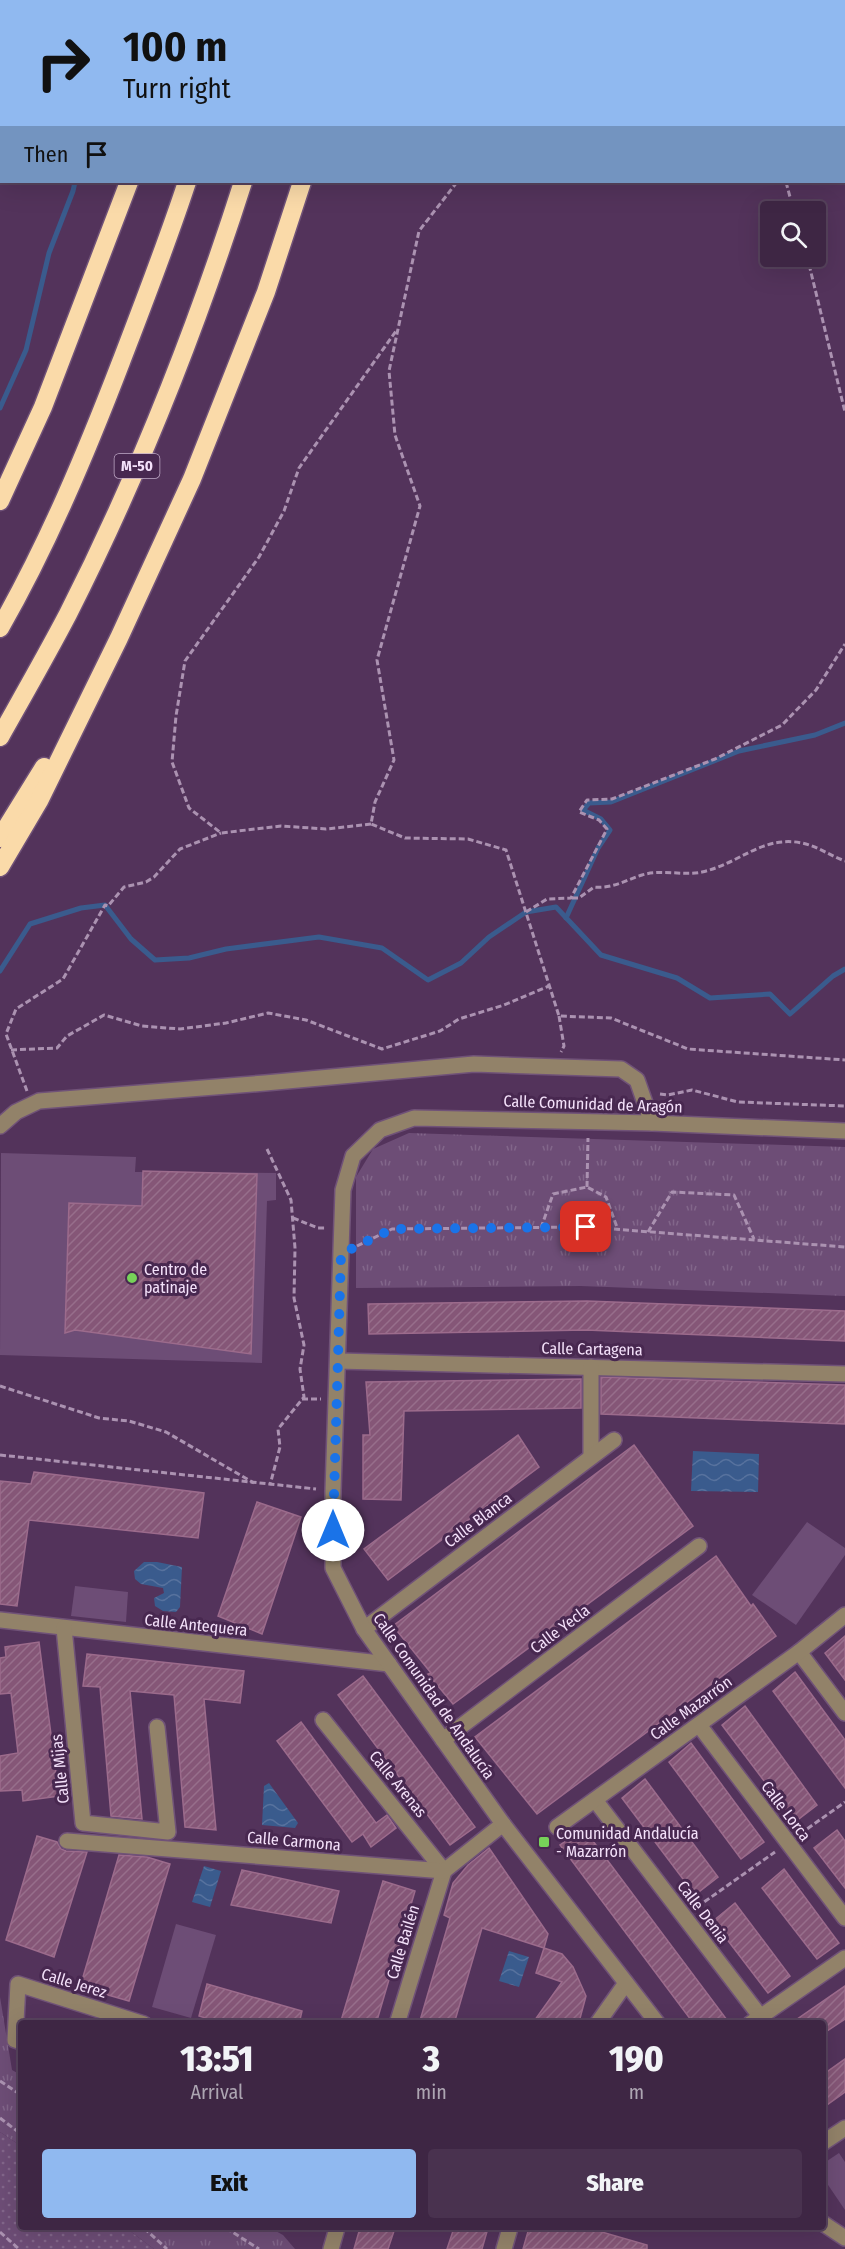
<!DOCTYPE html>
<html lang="en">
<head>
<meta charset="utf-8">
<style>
  :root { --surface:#3e2644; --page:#49324f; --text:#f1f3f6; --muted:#ada5b2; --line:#57435d; --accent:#90b9f0 }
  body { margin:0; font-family:"Fira Sans Condensed",sans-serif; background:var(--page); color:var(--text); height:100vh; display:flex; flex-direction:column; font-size:22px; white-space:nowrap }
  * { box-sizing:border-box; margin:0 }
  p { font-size:20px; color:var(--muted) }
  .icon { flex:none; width:33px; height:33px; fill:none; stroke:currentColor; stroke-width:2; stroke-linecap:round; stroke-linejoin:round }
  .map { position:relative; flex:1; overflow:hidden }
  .drawer { position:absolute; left:18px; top:2020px; width:808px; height:210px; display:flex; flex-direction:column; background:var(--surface); border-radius:6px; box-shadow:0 6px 24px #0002,0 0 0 2px var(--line) }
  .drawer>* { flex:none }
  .guide { position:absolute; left:0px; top:0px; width:846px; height:183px; box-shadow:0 6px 24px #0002,0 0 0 2px var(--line); background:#90b9f0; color:#111; overflow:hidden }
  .fabs { position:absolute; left:760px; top:201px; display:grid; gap:12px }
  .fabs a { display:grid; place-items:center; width:66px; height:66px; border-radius:6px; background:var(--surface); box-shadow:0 6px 24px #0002,0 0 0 2px var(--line); font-size:30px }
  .pin { position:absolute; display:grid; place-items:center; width:51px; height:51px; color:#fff; margin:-26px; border-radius:12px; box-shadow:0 3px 9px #0006 }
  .me { position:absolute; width:66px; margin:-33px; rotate:0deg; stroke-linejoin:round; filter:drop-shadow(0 0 4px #0008) }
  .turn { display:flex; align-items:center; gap:21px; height:126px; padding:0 24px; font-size:27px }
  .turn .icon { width:78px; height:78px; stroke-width:2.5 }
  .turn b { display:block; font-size:42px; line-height:51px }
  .then { display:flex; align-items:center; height:57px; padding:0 24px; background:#0003; gap:12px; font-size:22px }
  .eta { display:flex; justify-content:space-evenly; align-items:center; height:102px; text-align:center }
  .eta b { font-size:36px; font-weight:800; line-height:42px }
  .primary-button { display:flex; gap:12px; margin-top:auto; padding:12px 24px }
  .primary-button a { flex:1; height:69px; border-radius:6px; background:var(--accent); color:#111; font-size:24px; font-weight:800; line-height:69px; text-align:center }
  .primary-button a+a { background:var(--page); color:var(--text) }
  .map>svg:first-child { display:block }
  .grass { fill:url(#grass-dots) }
  .park { fill:url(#park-tufts) }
  .pitch { fill:#6d4d76 }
  .water { fill:url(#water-waves) }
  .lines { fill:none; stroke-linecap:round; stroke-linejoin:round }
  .stream { stroke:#3a5b8d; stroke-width:5 }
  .building { fill:url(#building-hatch); stroke:#9c6b8c; stroke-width:1.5 }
  .minor-casing { stroke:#705278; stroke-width:18 }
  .highway-casing { stroke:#705278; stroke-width:21 }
  .path { stroke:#ab92b1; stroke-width:3; stroke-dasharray:6 3; stroke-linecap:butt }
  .minor { stroke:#928269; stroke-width:15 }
  .highway { stroke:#fadaa9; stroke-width:18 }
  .route { stroke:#1a73e8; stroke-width:10; stroke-dasharray:0 18 }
  .poi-dot { fill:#77d259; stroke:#482850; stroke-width:2 }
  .labels { text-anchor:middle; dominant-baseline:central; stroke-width:6; stroke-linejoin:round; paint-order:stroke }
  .shield { fill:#482850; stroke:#c0aac7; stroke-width:1.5 }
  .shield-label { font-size:15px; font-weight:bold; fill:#f4e1fa }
  .street-label { font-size:16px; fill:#f4e1fa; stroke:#482850 }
  .poi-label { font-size:16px; fill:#f4e1fa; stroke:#482850; text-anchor:start }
</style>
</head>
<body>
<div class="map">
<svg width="845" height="2249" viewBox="0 0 845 2249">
  <defs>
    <pattern id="grass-dots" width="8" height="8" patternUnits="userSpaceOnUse" patternTransform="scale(1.5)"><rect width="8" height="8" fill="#6d4d76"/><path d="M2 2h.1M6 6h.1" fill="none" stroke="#82668a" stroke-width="1.8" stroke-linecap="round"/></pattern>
    <pattern id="park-tufts" width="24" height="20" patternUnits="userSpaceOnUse" patternTransform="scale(1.5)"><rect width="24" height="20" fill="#6d4d76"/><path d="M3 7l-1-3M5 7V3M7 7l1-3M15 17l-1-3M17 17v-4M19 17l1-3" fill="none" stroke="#82668a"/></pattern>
    <pattern id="water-waves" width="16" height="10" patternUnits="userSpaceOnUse" patternTransform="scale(1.5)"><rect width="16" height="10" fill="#3a5b8d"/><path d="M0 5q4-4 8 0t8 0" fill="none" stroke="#57729e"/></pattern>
    <pattern id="building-hatch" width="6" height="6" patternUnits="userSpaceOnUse" patternTransform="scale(1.5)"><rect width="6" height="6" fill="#855677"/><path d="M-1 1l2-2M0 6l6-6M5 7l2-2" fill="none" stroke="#976e8b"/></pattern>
  </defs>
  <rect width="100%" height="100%" fill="#53335b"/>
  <path class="grass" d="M 0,2132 L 21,2146 L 21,2228 L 126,2228 L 154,2249 L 0,2249 Z"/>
  <g class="park">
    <path d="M 409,1133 L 845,1147 L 845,1296 L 581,1286 L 356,1288 L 356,1177 L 373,1149 Z"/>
    <path d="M 0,1997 L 12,2070 L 21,2075 L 21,2146 L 0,2132 Z"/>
    <path d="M 126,2228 L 270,2228 L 283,2235 L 295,2249 L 154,2249 Z"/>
  </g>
  <g class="pitch">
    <path d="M 1,1153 L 136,1157 L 135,1172 L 276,1173 L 276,1200 L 267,1201 L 262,1363 L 0,1355 Z"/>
    <path d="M 807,1522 L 845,1548 L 845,1555 L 796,1625 L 752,1595 Z"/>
    <path d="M 75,1586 L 128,1592 L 126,1622 L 71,1616 Z"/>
    <path d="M 176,1924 L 216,1935 L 191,2018 L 152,2007 Z"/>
    <path d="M 839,2153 L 845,2162 L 845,2210 L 824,2179 L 824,2163 Z"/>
  </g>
  <g class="water">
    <path d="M 693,1451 L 759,1454 L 758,1492 L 691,1491 Z"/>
    <path d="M 144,1562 L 157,1562 L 182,1567 L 180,1607 L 176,1612 L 163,1611 L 155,1606 L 154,1598 L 164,1593 L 163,1588 L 141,1584 L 135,1579 L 134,1571 Z"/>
    <path d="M 269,1783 L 298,1823 L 295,1828 L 262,1825 L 264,1786 Z"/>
    <path d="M 204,1866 L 221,1871 L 210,1907 L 192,1902 Z"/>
    <path d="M 509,1951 L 529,1957 L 519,1987 L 499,1981 Z"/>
  </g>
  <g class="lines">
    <g class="stream">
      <path d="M 0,33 L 2,35"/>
      <path d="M 0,408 L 26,350 L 49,253 L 73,191 L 75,182"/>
      <path d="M 566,918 L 598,848 L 610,830 L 601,819 L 583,810 L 589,803 L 611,802 L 739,751 L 815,735 L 845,723"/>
      <path d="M 0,971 L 30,924 L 81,908 L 105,905 L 131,939 L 155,960 L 189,958 L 226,949 L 319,937 L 382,948 L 428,980 L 461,963 L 489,937 L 526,912 L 556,907 L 601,955 L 677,978 L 710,998 L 770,994 L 790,1014 L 833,976 L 845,969"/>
    </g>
  </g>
  <g class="building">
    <path d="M 143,1171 L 257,1174 L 251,1354 L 75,1330 L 65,1333 L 69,1203 L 142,1206 Z"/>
    <path d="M 587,1301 L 845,1311 L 845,1341 L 586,1330 L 369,1334 L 368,1304 Z"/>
    <path d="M 601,1377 L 845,1385 L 845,1424 L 601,1414 Z"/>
    <path d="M 581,1379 L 581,1408 L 404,1411 L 401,1500 L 363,1499 L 363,1435 L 370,1435 L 366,1382 Z"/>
    <path d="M 518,1435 L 539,1467 L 388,1580 L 364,1549 Z"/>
    <path d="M 634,1445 L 693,1526 L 453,1704 L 428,1674 L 431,1673 L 393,1626 Z"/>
    <path d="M 34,1472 L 204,1493 L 198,1538 L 29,1520 L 17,1606 L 0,1604 L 0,1481 L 31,1484 Z"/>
    <path d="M 257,1502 L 301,1517 L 262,1634 L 218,1616 Z"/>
    <path d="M 716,1556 L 751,1606 L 753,1604 L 776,1636 L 537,1814 L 475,1737 Z"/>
    <path d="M 845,1636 L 845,1680 L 825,1653 Z"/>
    <path d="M 39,1642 L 59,1796 L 23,1801 L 22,1790 L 0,1791 L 0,1756 L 18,1753 L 11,1693 L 0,1694 L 0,1658 L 6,1657 L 5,1647 Z"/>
    <path d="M 87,1654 L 244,1671 L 240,1703 L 204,1699 L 216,1830 L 185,1827 L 174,1695 L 130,1691 L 142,1819 L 111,1816 L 100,1687 L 83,1686 Z"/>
    <path d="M 795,1672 L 845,1740 L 845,1788 L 773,1691 Z"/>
    <path d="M 363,1676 L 475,1827 L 450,1845 L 338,1695 Z"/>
    <path d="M 745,1706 L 817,1805 L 795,1822 L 722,1725 Z"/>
    <path d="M 301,1722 L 376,1823 L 387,1815 L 396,1828 L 371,1847 L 363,1834 L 352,1842 L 277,1741 Z"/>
    <path d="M 691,1743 L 764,1842 L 741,1859 L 669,1762 Z"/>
    <path d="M 645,1779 L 718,1877 L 695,1895 L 622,1798 Z"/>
    <path d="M 584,1829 L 730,2024 L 694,2024 L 560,1845 Z"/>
    <path d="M 837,1830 L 845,1841 L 845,1888 L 814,1848 Z"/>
    <path d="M 37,1836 L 57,1842 L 61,1849 L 66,1851 L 87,1852 L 54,1957 L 6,1940 Z"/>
    <path d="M 489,1848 L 548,1934 L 544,1948 L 482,1928 L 454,2024 L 419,2024 L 450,1918 L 444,1915 L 453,1883 L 468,1865 Z"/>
    <path d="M 119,1855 L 147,1857 L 170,1864 L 129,2001 L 80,1987 Z"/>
    <path d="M 784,1869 L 839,1943 L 817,1959 L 762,1888 Z"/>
    <path d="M 242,1870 L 339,1891 L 331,1923 L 231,1905 Z"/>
    <path d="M 383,1881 L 415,1891 L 376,2024 L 340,2024 Z"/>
    <path d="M 735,1903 L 790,1976 L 768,1993 L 713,1921 Z"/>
    <path d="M 544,1948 L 562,1954 L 573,1967 L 586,1996 L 579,2022 L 571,2020 L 570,2024 L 532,2024 L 562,1982 L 536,1973 Z"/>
    <path d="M 207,1984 L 302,2011 L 299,2024 L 225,2024 L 199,2016 Z"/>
    <path d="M 845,1986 L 845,2019 L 824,2033 L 824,2024 L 790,2024 Z"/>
    <path d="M 845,2059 L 845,2092 L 824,2107 L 824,2074 Z"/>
    <path d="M 360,2228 L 395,2228 L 388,2249 L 354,2249 Z"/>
    <path d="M 454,2228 L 488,2228 L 482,2249 L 447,2249 Z"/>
    <path d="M 529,2228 L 588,2228 L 647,2245 L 647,2249 L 523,2249 Z"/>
  </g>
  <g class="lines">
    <defs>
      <g id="minor">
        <path d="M 0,1126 L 16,1112 L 39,1101 L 265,1083 L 474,1064 L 621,1069 L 637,1080 L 652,1123"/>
        <path d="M 338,1361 L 845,1374"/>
        <path d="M 591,1457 L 591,1367"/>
        <path d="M 0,1620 L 389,1664"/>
        <path d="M 64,1628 L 83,1823 L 168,1832 L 157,1727"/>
        <path d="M 364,1629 L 614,1440"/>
        <path d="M 799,1652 L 845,1713"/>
        <path d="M 323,1720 L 444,1871 L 397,2024"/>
        <path d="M 699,1725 L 845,1918"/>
        <path d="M 443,1740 L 699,1546"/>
        <path d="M 595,1800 L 760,2016"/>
        <path d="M 557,1827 L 799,1652 L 845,1615"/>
        <path d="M 67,1841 L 444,1871 L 503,1824"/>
        <path d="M 597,2024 L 626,1983"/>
        <path d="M 658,2024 L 503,1824 L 364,1629 L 333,1568 L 333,1491 L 343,1190 L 353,1156 L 380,1130 L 414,1118 L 652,1123 L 845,1131"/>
        <path d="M 750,2024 L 845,1958"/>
        <path d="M 21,2042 L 15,2040 L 18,1984 L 144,2024"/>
        <path d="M 824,2142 L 845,2128"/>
        <path d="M 824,2224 L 845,2238"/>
        <path d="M 331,2249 L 337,2228"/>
        <path d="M 504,2249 L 510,2228"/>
      </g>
      <g id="highway">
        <path d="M 187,2 L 187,0"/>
        <path d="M 244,2 L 244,0"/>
        <path d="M 300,2 L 300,0"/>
        <path d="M 361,2 L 361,0"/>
        <path d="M 0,501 L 43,407 L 129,182"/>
        <path d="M 0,628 C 48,544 86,453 121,362 C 144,302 167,243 187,182"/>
        <path d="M 0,737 C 23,696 46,656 68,614 C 138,476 196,329 243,182"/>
        <path d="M 0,838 L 44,767"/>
        <path d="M 0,867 L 39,801 L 119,638 L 192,479 L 266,292 L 302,182"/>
      </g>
    </defs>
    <use href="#minor" class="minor-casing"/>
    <use href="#highway" class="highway-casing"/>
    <g class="path">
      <path d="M 756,0 L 757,2"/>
      <path d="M 743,2 L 744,0"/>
      <path d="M 457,182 L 419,231 L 389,371 L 395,435 L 420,506 L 377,660 L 394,760 L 375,802 L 371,824 L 405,838 L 468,839 L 506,850 L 559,1016 L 611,1018 L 688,1049 L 845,1060"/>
      <path d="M 786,182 L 794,212"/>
      <path d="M 807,256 L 845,412"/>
      <path d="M 371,824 L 326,829 L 281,826 L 221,833 L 189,808 L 172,762 L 176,716 L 185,661 L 259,557 L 284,511 L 299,468 L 396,331"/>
      <path d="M 572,898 L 579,898 L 594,887 C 612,889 626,880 642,875 C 661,869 683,876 702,872 C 739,864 762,835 802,843 C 817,846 831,856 845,861"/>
      <path d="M 526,912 L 547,899 L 571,898 L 607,829 L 599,820 L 579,812 L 587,800 L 612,799 L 715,759 L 782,725 L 816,690 L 845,644"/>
      <path d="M 559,1016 L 564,1046 L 561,1052"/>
      <path d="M 11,1050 L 57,1048 L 67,1036 L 104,1015 L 142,1026 L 180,1029 L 226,1023 L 268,1013 L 306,1020 L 382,1049 L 440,1031 L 459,1019 L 504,1005 L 549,986"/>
      <path d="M 27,1091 L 6,1034 L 16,1009 L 63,979 L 105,905 L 108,906 L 124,887 L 146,882 L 154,877 L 180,849 L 221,833"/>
      <path d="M 660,1094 L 668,1095 L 692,1090 L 738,1102 L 845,1106"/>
      <path d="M 267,1149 L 291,1200 L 295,1248 L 294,1298 L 304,1345 L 300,1369 L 304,1397 L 278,1429 L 280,1447 L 270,1485"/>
      <path d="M 587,1187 L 588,1138"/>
      <path d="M 293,1218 L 318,1228 L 325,1228"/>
      <path d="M 541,1228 L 553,1194 L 587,1187 L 606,1197 L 618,1230"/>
      <path d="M 648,1232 L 672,1192 L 734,1195 L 754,1239"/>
      <path d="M 357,1246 L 392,1229 L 587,1227 L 845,1247"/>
      <path d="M 0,1386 L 99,1418 L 129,1421 L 166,1432 L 254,1483"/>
      <path d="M 302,1399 L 321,1399"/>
      <path d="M 0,1455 L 316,1489"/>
      <path d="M 800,1834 L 845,1802"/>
      <path d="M 697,1907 L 775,1852"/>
      <path d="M 0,2081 L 21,2095"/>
      <path d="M 0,2118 L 21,2134"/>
      <path d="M 144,2228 L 167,2249"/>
      <path d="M 226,2228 L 259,2249"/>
      <path d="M 0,2232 L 19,2249"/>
    </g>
    <use href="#minor" class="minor"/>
    <use href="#highway" class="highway"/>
  </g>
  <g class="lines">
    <path class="route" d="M 333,1530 L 341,1254 L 392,1229 L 586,1227"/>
  </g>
  <g class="poi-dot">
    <circle cx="132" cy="1278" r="6"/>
    <rect x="538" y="1836" width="12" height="12" rx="3"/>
  </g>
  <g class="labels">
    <rect class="shield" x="114.5" y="454" width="45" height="24" rx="4.5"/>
    <g class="shield-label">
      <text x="137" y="466">M-50</text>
    </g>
    <g class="street-label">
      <text transform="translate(593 1104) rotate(2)">Calle Comunidad de Aragón</text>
      <text transform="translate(592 1349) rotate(1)">Calle Cartagena</text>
      <text transform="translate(478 1520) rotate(-37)">Calle Blanca</text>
      <text transform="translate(196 1625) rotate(6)">Calle Antequera</text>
      <text transform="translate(560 1629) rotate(-37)">Calle Yecla</text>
      <text transform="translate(434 1696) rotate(55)">Calle Comunidad de Andalucía</text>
      <text transform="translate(691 1708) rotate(-36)">Calle Mazarrón</text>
      <text transform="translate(60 1769) rotate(-96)">Calle Mijas</text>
      <text transform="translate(398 1784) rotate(51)">Calle Arenas</text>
      <text transform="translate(786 1811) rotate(53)">Calle Lorca</text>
      <text transform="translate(294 1841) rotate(5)">Calle Carmona</text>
      <text transform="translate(703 1912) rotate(53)">Calle Denia</text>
      <text transform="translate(403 1942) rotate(-73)">Calle Bailén</text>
      <text transform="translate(74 1983) rotate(17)">Calle Jerez</text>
    </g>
    <g class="poi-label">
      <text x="144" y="1269">Centro de<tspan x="144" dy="18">patinaje</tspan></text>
      <text x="556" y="1833">Comunidad Andalucía<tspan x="556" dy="18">- Mazarrón</tspan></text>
    </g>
  </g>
</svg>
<div class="fabs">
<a><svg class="icon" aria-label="search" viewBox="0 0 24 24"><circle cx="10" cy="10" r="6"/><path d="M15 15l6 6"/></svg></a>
</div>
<div class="pin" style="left:586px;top:1227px;background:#d93025"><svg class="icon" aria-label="arrive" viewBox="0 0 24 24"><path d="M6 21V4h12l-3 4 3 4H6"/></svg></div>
<svg class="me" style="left:333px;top:1530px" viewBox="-20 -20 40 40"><circle r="19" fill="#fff"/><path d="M0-13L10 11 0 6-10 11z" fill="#1a73e8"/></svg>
<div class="guide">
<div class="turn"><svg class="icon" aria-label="right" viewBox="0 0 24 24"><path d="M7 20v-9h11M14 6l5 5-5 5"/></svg><div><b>100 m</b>Turn right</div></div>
<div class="then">Then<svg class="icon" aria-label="arrive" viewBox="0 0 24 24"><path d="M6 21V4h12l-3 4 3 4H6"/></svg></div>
</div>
<section class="drawer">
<div class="eta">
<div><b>13:51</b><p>Arrival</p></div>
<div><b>3</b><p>min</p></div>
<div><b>190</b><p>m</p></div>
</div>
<div class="primary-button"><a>Exit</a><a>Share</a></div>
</section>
</div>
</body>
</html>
